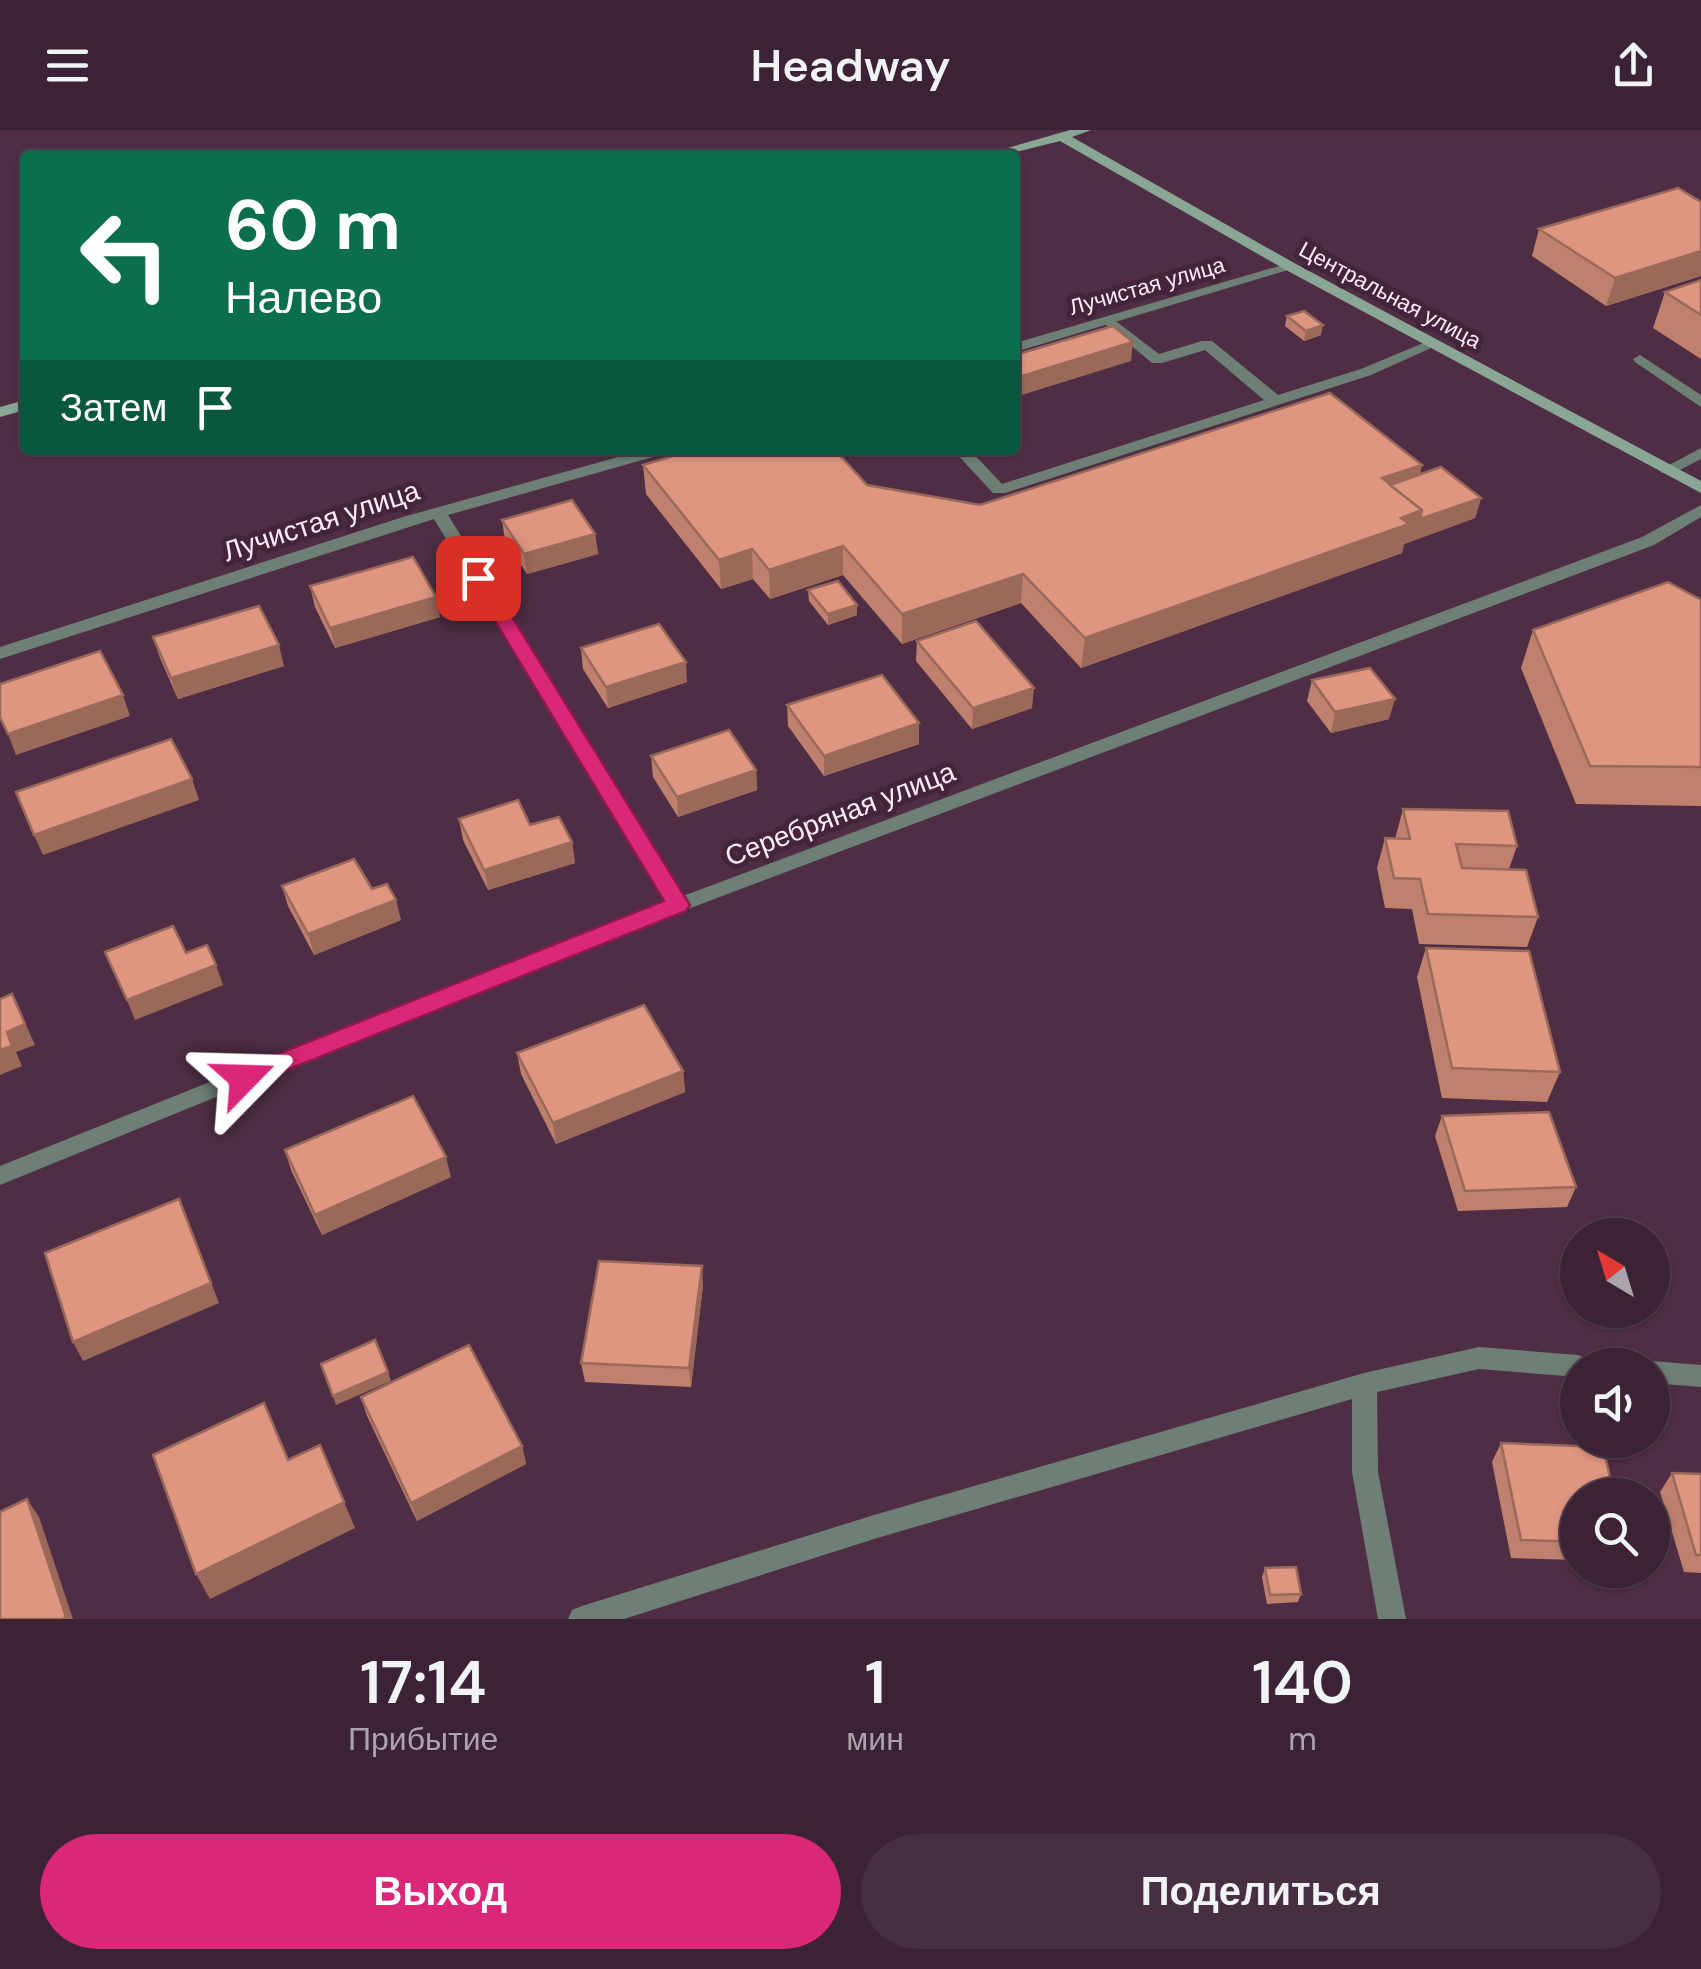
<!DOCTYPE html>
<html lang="ru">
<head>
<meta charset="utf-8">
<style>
  :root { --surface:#3b2234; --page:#462f40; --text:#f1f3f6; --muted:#aca4ac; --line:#543f4f; --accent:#db2777 }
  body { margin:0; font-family:"DM Sans",sans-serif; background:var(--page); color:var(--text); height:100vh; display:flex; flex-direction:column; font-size:38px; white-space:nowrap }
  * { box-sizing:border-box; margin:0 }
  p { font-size:32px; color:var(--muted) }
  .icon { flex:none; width:55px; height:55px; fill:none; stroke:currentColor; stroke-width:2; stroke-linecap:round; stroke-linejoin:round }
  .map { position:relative; height:1489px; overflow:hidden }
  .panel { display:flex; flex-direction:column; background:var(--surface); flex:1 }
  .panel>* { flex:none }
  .guide { position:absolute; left:20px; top:20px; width:1000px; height:305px; border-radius:10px; box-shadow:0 2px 8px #0004,0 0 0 2px var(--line); background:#0b6e4f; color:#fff; overflow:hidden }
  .needle { width:65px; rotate:322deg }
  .controls { position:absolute; left:1560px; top:1088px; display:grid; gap:20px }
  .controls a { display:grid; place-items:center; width:110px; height:110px; border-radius:50%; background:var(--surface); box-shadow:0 2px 8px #0004,0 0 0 2px var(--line); font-size:50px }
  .pin { position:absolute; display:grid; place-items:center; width:85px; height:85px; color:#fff; margin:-42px; border-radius:20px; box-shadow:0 5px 15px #0006 }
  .me { position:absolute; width:110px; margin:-55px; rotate:68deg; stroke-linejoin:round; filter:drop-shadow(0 0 8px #0008) }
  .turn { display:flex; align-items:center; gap:35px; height:210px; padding:0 40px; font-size:45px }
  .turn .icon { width:130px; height:130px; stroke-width:2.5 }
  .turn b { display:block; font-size:70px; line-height:85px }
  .then { display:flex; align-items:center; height:95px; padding:0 40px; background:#0003; gap:20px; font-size:38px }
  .eta { display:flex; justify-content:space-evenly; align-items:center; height:170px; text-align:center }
  .eta b { font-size:60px; font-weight:600; line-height:70px }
  .primary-button { display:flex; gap:20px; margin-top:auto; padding:20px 40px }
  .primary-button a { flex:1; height:115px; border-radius:60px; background:var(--accent); color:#fff; font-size:40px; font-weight:600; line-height:115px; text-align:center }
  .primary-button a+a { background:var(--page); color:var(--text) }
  header { display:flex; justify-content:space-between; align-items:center; height:130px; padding:0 40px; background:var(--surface); font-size:45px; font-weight:600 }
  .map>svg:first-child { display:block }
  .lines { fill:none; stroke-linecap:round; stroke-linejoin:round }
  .lane { fill:#6e8075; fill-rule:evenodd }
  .street { fill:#6e8075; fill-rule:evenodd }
  .secondary { fill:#8aa695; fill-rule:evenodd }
  .wall { fill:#bf816e }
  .shaded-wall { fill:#9b695a }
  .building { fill:#de9680; stroke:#9b695a; stroke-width:2.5 }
  .route { fill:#db2777; stroke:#8e194d; stroke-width:2.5 }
  .labels { text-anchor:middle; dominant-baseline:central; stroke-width:10; stroke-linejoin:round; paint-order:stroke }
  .far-street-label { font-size:22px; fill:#feecf8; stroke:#44243b }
  .street-label { font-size:28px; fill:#feecf8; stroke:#44243b }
</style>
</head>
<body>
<header><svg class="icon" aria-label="menu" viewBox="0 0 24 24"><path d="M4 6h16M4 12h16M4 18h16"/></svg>Headway<svg class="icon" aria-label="share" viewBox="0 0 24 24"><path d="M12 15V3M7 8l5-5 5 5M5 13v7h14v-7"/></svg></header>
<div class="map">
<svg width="1701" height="1489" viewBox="0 0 1701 1489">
  <rect width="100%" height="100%" fill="#4f2e45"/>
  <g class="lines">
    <g class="lane">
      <path d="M 1109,186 L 1159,224 L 1202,211 L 1212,211 L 1278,265 L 1361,239 L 1428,211 L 1433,210 L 1440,214 L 1371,245 L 1005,363 L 993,363 L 953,320 L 970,320 L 1002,354 L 1264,270 L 1205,220 L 1162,233 L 1152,233 L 1104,193 L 1102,190 Z"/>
      <path d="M 1640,225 L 1701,265 L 1701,277 L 1635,232 L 1633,229 Z"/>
      <path d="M 1701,318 L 1701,329 L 1674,343 L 1662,343 L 1660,340 Z"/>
    </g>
    <g class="street">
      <path d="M 1286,134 L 1298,137 L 1015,222 L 1015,213 Z"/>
      <path d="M 643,320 L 669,320 L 667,323 L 448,385 L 683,766 L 1642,407 L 1701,375 L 1701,387 L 1654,415 L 563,826 L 0,1055 L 0,1036 L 549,816 L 666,772 L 434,389 L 0,529 L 0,517 L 403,387 Z"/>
      <path d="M 1479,1217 L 1578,1225 L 1587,1228 L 1590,1235 L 1578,1235 L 1578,1247 L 1479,1239 L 1377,1262 L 1378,1342 L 1406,1489 L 1378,1489 L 1352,1342 L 1352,1269 L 874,1409 L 624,1489 L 568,1489 L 572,1480 L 582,1476 L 874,1385 L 1364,1243 Z"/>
      <path d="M 1652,1231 L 1701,1235 L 1701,1257 L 1652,1253 L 1652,1235 L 1643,1235 Z"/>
    </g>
    <g class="secondary">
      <path d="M 1070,0 L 1091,0 L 1072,7 L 1296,134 L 1701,351 L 1701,363 L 1286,140 L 1060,11 L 1004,25 L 983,25 Z"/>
      <path d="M 25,270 L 25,280 L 0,287 L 0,277 Z"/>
    </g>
  </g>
  <g class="wall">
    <path d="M 1701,72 L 1701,146 L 1606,176 L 1532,126 L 1539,99 Z"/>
    <path d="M 1701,150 L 1701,229 L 1653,198 L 1665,162 Z"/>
    <path d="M 1287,186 L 1321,205 L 1304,211 L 1285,196 Z"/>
    <path d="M 643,335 L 867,355 L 980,375 L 1422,335 L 1420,344 L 1481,368 L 1475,388 L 1404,414 L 1402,423 L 1081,538 L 1021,473 L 902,514 L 843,445 L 770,469 L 753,449 L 721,459 L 646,364 Z"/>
    <path d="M 502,390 L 595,404 L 598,424 L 527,444 L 505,410 Z"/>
    <path d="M 310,456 L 440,487 L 335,518 L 315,477 Z"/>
    <path d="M 808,460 L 857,485 L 828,495 L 809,471 Z"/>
    <path d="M 1701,470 L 1701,676 L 1576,674 L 1521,538 L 1533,500 Z"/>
    <path d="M 153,507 L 284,536 L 178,569 L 160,528 Z"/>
    <path d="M 917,511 L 1032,578 L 972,599 L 916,531 Z"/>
    <path d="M 581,518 L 687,552 L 608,578 L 583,539 Z"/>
    <path d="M 1312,550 L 1389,589 L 1331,603 L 1307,571 Z"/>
    <path d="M 787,575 L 919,593 L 919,614 L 824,646 L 788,596 Z"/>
    <path d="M 651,626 L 756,640 L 757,660 L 678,687 L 653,647 Z"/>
    <path d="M 1403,679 L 1517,716 L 1509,739 L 1538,787 L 1527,817 L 1419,814 L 1412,779 L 1385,778 L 1377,738 L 1385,708 L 1395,709 Z"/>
    <path d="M 459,689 L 572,712 L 575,733 L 488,760 L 463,710 Z"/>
    <path d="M 282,756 L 372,759 L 401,790 L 314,825 L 288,776 Z"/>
    <path d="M 1426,818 L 1560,942 L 1547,972 L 1442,968 L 1417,847 Z"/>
    <path d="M 517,923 L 683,941 L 685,962 L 556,1014 L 521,944 Z"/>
    <path d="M 1442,986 L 1576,1057 L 1567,1077 L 1458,1081 L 1435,1006 Z"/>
    <path d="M 285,1020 L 451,1047 L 322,1105 L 291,1040 Z"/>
    <path d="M 703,1155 L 691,1257 L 585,1252 L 581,1233 Z"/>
    <path d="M 361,1267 L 522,1316 L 526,1334 L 417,1391 L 367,1286 Z"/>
    <path d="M 1501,1313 L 1578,1365 L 1578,1430 L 1511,1428 L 1492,1332 Z"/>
    <path d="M 1672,1343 L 1701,1344 L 1701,1443 L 1684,1442 L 1660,1362 Z"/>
    <path d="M 1265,1438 L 1301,1464 L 1298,1472 L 1267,1474 L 1262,1447 Z"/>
  </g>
  <g class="shaded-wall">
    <path d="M 1701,121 L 1701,146 L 1606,176 L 1615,148 Z"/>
    <path d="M 1323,195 L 1321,205 L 1304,211 L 1306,201 Z"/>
    <path d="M 1133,212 L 1131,231 L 1015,267 L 1015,248 Z"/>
    <path d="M 1422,335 L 1415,364 L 1381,358 L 1382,348 Z"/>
    <path d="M 1481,368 L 1475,388 L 1415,410 L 1420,389 Z"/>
    <path d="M 1422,380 L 1415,410 L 1404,414 L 1402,423 L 1081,538 L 1085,508 Z"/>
    <path d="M 595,404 L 598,424 L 527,444 L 524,424 Z"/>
    <path d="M 843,416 L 843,445 L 770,469 L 769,440 Z"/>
    <path d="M 752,419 L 753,449 L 721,459 L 719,430 Z"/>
    <path d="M 1023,444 L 1021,473 L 902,514 L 902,484 Z"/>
    <path d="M 436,467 L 440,487 L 335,518 L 330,498 Z"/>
    <path d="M 857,475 L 857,485 L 828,495 L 828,484 Z"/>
    <path d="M 279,515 L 284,536 L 178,569 L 171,548 Z"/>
    <path d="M 686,532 L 687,552 L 608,578 L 606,557 Z"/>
    <path d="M 1034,558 L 1032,578 L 972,599 L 973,578 Z"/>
    <path d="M 123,565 L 130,586 L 16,625 L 8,604 Z"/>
    <path d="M 1395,569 L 1389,589 L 1331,603 L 1335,582 Z"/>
    <path d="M 919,593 L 919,614 L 824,646 L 824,626 Z"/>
    <path d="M 756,640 L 757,660 L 678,687 L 677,667 Z"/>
    <path d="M 192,649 L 199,670 L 43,725 L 34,705 Z"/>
    <path d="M 572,712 L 575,733 L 488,760 L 484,740 Z"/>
    <path d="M 396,770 L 401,790 L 314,825 L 308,804 Z"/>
    <path d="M 216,835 L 223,855 L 135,890 L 127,870 Z"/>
    <path d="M 12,864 L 35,915 L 16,922 L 22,936 L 0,945 L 0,920 L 7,902 Z"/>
    <path d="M 683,941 L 685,962 L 556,1014 L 553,993 Z"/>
    <path d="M 446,1027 L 451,1047 L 322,1105 L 315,1085 Z"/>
    <path d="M 179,1069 L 219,1173 L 83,1231 L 73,1212 Z"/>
    <path d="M 702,1136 L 703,1155 L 691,1257 L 689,1238 Z"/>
    <path d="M 388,1242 L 391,1251 L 336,1275 L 333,1266 Z"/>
    <path d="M 522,1316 L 526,1334 L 417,1391 L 411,1373 Z"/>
    <path d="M 27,1369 L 39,1387 L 73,1489 L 62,1489 Z"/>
    <path d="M 344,1372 L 355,1398 L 210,1469 L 196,1444 Z"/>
  </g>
  <g class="building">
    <path d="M 1678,58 L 1701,72 L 1701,121 L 1615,148 L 1539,99 Z"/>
    <path d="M 1701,150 L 1701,185 L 1665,162 Z"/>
    <path d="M 1304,181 L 1323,195 L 1306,201 L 1287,186 Z"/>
    <path d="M 1113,196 L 1133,212 L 1015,248 L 1015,225 Z"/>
    <path d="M 1330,263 L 1422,335 L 1382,348 L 1422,380 L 1401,388 L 1409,394 L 1085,508 L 1023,444 L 902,484 L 843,416 L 769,440 L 752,419 L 719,430 L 643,335 L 693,320 L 835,320 L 867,355 L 980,375 Z"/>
    <path d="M 1441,337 L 1481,368 L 1420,389 L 1422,380 L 1390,355 Z"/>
    <path d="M 572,370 L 595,404 L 524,424 L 502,390 Z"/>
    <path d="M 413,427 L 436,467 L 330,498 L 310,456 Z"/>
    <path d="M 838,451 L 857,475 L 828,484 L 808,460 Z"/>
    <path d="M 1668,452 L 1701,470 L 1701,637 L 1590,636 L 1533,500 Z"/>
    <path d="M 259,476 L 279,515 L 171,548 L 153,507 Z"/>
    <path d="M 976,491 L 1034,558 L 973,578 L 917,511 Z"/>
    <path d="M 659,494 L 686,532 L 606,557 L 581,518 Z"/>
    <path d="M 100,521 L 123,565 L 8,604 L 0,587 L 0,554 Z"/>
    <path d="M 1370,538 L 1395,569 L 1335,582 L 1312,550 Z"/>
    <path d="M 882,545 L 919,593 L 824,626 L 787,575 Z"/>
    <path d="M 729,600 L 756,640 L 677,667 L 651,626 Z"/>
    <path d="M 171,609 L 192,649 L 34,705 L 16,662 Z"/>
    <path d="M 518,670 L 530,695 L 559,687 L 572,712 L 484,740 L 459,689 Z"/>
    <path d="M 1403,679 L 1508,681 L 1517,716 L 1456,714 L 1462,738 L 1526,740 L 1538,787 L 1428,784 L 1420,749 L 1394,748 L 1385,708 L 1410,709 Z"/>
    <path d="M 354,729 L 372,759 L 387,754 L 396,770 L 308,804 L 282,756 Z"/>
    <path d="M 173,796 L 186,823 L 207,815 L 216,835 L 127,870 L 105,822 Z"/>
    <path d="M 1426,818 L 1529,821 L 1560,942 L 1452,938 Z"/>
    <path d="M 12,864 L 25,894 L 7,902 L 12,916 L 0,920 L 0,869 Z"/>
    <path d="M 644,875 L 683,941 L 553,993 L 517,923 Z"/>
    <path d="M 413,966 L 446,1027 L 315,1085 L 285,1020 Z"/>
    <path d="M 1549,982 L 1576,1057 L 1465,1061 L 1442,986 Z"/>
    <path d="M 179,1069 L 211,1153 L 73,1212 L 45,1123 Z"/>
    <path d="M 599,1131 L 702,1136 L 689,1238 L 581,1233 Z"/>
    <path d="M 375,1210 L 388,1242 L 333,1266 L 321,1234 Z"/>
    <path d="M 469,1215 L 522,1316 L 411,1373 L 361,1267 Z"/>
    <path d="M 264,1273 L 288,1330 L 320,1315 L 344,1372 L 196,1444 L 153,1325 Z"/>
    <path d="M 1501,1313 L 1603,1317 L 1614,1365 L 1578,1365 L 1578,1412 L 1521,1410 Z"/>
    <path d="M 1672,1343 L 1701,1344 L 1701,1425 L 1696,1425 Z"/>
    <path d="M 27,1369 L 66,1487 L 62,1489 L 0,1489 L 0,1382 Z"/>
    <path d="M 1296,1437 L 1301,1464 L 1270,1465 L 1265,1438 Z"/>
  </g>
  <path class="route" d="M 478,442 L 488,448 L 690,775 L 686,781 L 252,954 L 235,954 L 231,948 L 235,941 L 664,771 L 469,448 Z"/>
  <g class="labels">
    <g class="far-street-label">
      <text transform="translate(1147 156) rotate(-16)">Лучистая улица</text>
      <text transform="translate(1390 165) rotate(28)">Центральная улица</text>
    </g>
    <g class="street-label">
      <text transform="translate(321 391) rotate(-18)">Лучистая улица</text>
      <text transform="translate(840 684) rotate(-21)">Серебряная улица</text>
    </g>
  </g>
</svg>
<div class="controls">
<a><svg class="needle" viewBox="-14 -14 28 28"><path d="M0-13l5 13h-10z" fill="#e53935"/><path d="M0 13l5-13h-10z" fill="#aca4ac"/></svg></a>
<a><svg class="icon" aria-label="sound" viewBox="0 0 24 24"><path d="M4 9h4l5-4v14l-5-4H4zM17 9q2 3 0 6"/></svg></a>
<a><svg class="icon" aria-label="search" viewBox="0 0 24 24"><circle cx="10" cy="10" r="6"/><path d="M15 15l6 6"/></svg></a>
</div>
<div class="pin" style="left:478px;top:448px;background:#d93025"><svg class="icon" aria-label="arrive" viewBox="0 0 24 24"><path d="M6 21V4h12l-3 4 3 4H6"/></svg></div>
<svg class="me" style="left:244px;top:948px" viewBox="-20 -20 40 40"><path d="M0-17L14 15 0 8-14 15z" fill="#db2777" stroke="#fff" stroke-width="4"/></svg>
<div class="guide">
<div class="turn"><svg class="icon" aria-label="left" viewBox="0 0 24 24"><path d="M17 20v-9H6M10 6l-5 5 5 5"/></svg><div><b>60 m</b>Налево</div></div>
<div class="then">Затем<svg class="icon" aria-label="arrive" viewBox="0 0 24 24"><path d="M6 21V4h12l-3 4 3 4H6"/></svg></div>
</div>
</div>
<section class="panel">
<div class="eta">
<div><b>17:14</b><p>Прибытие</p></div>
<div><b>1</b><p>мин</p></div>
<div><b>140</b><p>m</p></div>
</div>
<div class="primary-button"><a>Выход</a><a>Поделиться</a></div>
</section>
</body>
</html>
